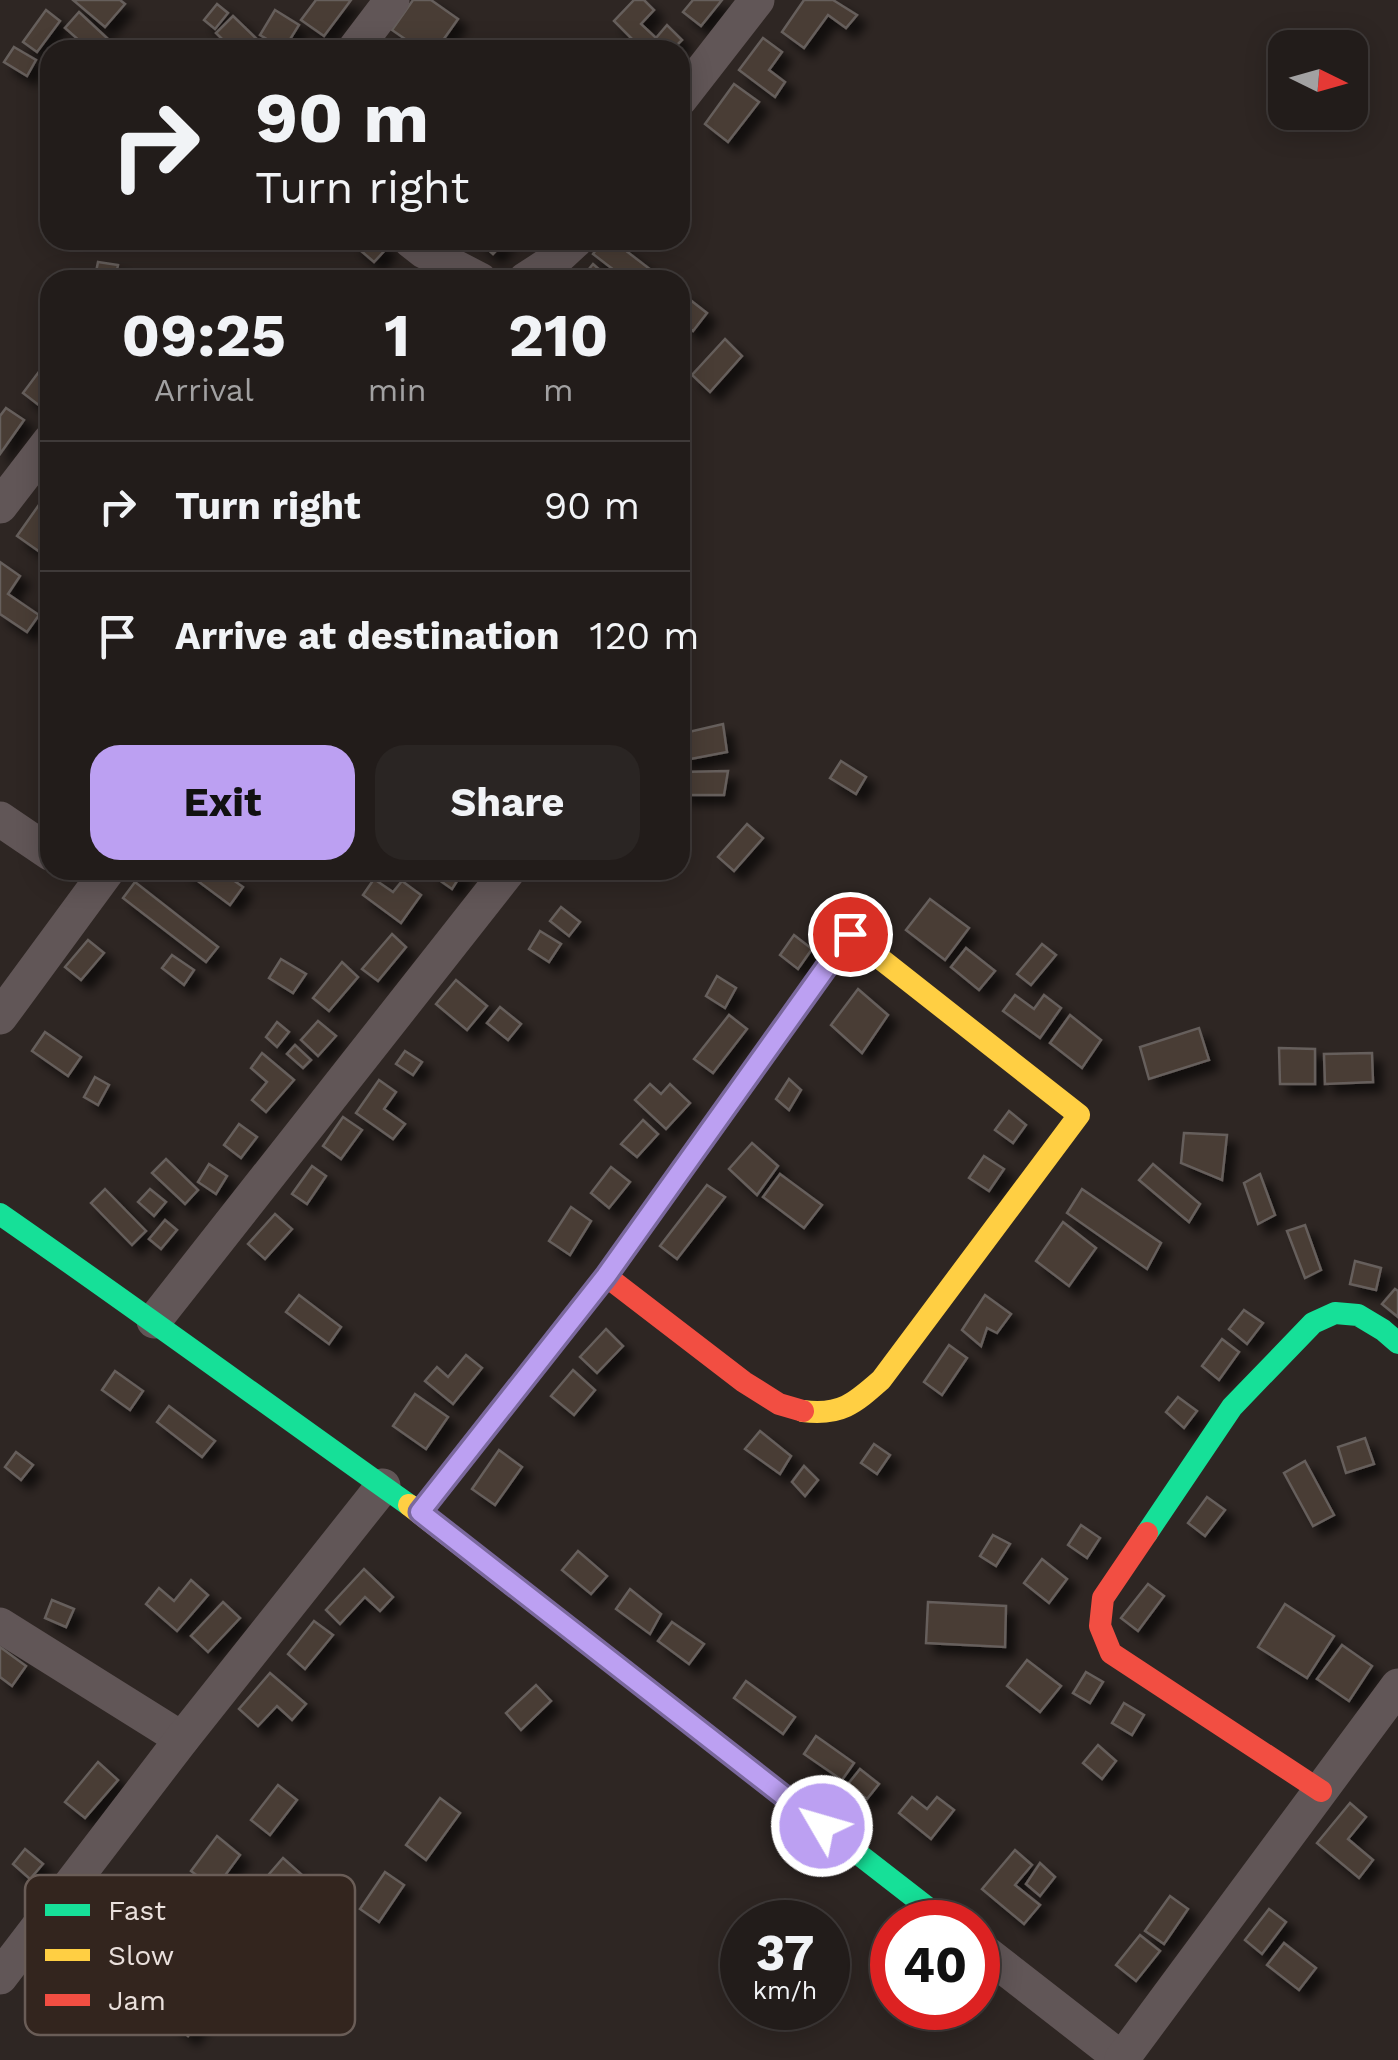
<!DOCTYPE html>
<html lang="en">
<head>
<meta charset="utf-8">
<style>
  :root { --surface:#221c1a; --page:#2a2523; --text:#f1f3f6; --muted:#a2a1a2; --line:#3f3a39; --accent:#bca0f2 }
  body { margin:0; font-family:"Work Sans",sans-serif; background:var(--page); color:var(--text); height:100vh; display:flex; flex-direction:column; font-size:38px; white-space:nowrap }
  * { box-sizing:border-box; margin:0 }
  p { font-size:32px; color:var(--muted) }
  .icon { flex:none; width:55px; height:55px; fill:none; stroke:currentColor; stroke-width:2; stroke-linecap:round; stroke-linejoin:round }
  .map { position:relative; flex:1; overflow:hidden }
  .side { position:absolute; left:40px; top:270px; width:650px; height:610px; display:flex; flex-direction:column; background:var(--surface); border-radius:30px; box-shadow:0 5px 25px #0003,0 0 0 2px var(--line) }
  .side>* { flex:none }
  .guide { position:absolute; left:40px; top:40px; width:650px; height:210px; border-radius:30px; box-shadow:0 5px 25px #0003,0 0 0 2px var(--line); background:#221c1a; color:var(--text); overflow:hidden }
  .needle { width:65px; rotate:95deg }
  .tools { position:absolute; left:1268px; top:30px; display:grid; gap:20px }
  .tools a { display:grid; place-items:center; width:100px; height:100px; border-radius:20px; background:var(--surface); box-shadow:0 5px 25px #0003,0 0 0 2px var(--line); font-size:50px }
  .speed { position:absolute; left:720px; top:1900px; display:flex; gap:20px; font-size:50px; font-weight:700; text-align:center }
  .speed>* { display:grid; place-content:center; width:130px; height:130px; border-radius:50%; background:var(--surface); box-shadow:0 5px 25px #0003,0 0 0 2px var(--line); line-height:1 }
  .speed small { font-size:25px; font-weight:400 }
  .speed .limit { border:15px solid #d22; background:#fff; color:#111 }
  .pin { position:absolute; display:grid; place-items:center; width:85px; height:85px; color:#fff; margin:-42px; border:5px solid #fff; border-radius:50%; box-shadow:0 2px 10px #0007 }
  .me { position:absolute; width:110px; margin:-55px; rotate:308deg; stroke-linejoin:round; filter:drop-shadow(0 0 8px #0008) }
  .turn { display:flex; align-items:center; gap:35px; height:210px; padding:0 50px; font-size:45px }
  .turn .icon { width:130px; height:130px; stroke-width:2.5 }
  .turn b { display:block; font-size:70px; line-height:85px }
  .eta { display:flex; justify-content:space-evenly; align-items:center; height:170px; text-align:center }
  .eta b { font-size:60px; font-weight:700; line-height:70px }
  .primary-button { display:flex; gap:20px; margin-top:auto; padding:20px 50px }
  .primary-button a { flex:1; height:115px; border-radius:30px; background:var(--accent); color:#111; font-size:40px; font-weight:700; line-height:115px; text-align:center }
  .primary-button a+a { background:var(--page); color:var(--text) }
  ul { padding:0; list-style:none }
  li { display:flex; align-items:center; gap:30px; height:130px; padding:0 50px; border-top:2px solid var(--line) }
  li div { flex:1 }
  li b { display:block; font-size:38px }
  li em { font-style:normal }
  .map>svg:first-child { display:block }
  .building { fill:#4a3c34; stroke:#665f5c; stroke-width:2.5; filter:url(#shadow) }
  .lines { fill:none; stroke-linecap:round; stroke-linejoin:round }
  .street { stroke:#615657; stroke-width:35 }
  .fast { stroke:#16e098; stroke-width:22 }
  .slow { stroke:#ffcf43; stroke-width:22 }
  .jam { stroke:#f24e42; stroke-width:22 }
  .route-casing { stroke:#7a689d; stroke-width:25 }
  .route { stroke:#bca0f2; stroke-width:18 }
  .key { fill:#33251e; stroke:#6a5d57; stroke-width:2.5 }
  .key-label { font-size:28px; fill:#eae0dc }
</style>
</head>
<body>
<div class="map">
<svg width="1398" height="2060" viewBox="0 0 1398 2060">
  <defs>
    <filter id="shadow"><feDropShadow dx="9" dy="9" stdDeviation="5" flood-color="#0009"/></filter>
  </defs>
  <rect width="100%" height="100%" fill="#2e2623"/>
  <g class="building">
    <path d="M 73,0 L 120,0 L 125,4 L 105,27 Z"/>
    <path d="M 316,0 L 351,0 L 324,36 L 301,20 Z"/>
    <path d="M 413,0 L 431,0 L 458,19 L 436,50 L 421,50 L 392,30 Z"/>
    <path d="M 634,0 L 644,0 L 654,10 L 641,24 L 656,38 L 667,25 L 682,40 L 672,50 L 643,50 L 614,21 Z"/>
    <path d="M 693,0 L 722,0 L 701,26 L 683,12 Z"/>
    <path d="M 804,0 L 833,0 L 857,15 L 846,28 L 828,15 L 804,48 L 782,32 Z"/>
    <path d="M 217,4 L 228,13 L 215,29 L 204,20 Z"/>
    <path d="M 46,10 L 60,21 L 37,52 L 23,42 Z"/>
    <path d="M 275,10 L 299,25 L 284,49 L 260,35 Z"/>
    <path d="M 79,12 L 107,38 L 95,50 L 90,50 L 65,28 Z"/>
    <path d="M 233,16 L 262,44 L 256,50 L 233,50 L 216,33 Z"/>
    <path d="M 763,38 L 782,52 L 769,70 L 785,82 L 775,97 L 739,70 Z"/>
    <path d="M 14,47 L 36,60 L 27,76 L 4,62 Z"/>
    <path d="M 734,84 L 759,102 L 728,142 L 705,124 Z"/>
    <path d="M 356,240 L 378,240 L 387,248 L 374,262 L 353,244 Z"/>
    <path d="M 477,240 L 506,240 L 493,254 Z"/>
    <path d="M 603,240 L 612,240 L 664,280 L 627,280 L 593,254 Z"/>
    <path d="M 98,262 L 118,265 L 115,280 L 65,280 L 66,273 L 95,277 Z"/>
    <path d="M 593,264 L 611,280 L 580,280 Z"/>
    <path d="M 680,292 L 707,313 L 693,331 L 680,321 Z"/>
    <path d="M 725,339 L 742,356 L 710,392 L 692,375 Z"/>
    <path d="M 41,369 L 50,376 L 50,392 L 40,406 L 23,393 Z"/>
    <path d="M 6,408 L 24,420 L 0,454 L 0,416 Z"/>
    <path d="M 41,502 L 50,508 L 50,559 L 17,536 Z"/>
    <path d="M 0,562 L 20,576 L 8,594 L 39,615 L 27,632 L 0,614 Z"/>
    <path d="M 723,724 L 727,752 L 680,761 L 680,734 Z"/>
    <path d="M 841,761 L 866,777 L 856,794 L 830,778 Z"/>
    <path d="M 728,771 L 724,795 L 680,795 L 680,772 Z"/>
    <path d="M 747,824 L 763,838 L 734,871 L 718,857 Z"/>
    <path d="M 183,870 L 219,870 L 243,887 L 230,905 Z"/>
    <path d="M 436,870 L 464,870 L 452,889 L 432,875 Z"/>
    <path d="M 374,879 L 393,892 L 402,881 L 421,895 L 401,923 L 363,895 Z"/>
    <path d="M 135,882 L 218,947 L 206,962 L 123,898 Z"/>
    <path d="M 930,899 L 969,928 L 945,960 L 906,930 Z"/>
    <path d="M 561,907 L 580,922 L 569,936 L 550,921 Z"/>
    <path d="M 540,931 L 561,944 L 549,962 L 529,949 Z"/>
    <path d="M 392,934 L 406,947 L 378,981 L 362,969 Z"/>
    <path d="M 794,935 L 812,949 L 798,969 L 780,955 Z"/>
    <path d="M 88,940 L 104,953 L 81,980 L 65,967 Z"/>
    <path d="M 1042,944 L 1056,955 L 1031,985 L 1017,974 Z"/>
    <path d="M 966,948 L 995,971 L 979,990 L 951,967 Z"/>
    <path d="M 172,955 L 194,970 L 184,985 L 162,968 Z"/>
    <path d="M 281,959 L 306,974 L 293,993 L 269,978 Z"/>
    <path d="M 342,962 L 358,977 L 329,1011 L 313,998 Z"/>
    <path d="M 717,976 L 736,988 L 725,1008 L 706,996 Z"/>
    <path d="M 456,980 L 487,1006 L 467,1030 L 436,1004 Z"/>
    <path d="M 858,989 L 888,1015 L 862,1053 L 831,1025 Z"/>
    <path d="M 1015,995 L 1034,1009 L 1044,995 L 1061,1008 L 1040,1038 L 1003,1011 Z"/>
    <path d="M 500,1007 L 521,1024 L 508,1040 L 487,1023 Z"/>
    <path d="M 729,1015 L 747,1029 L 713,1073 L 694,1059 Z"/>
    <path d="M 1070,1015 L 1101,1040 L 1082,1068 L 1050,1043 Z"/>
    <path d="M 318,1021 L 336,1036 L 318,1056 L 301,1040 Z"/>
    <path d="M 277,1022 L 289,1032 L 277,1047 L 266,1037 Z"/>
    <path d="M 1199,1028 L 1209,1060 L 1149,1079 L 1140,1047 Z"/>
    <path d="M 45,1032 L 81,1057 L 68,1076 L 32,1051 Z"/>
    <path d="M 295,1045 L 311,1060 L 303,1068 L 287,1054 Z"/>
    <path d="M 1279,1048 L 1315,1049 L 1315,1084 L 1280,1084 Z"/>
    <path d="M 405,1051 L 422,1062 L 413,1075 L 396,1064 Z"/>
    <path d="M 262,1053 L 294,1080 L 266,1112 L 252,1100 L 267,1082 L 251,1068 Z"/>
    <path d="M 1372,1053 L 1373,1082 L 1325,1084 L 1324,1054 Z"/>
    <path d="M 95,1077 L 109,1085 L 98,1105 L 84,1097 Z"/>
    <path d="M 789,1079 L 801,1090 L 789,1110 L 776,1099 Z"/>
    <path d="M 379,1080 L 396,1092 L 384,1109 L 405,1124 L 393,1139 L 356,1113 Z"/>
    <path d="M 650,1084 L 661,1094 L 670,1084 L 690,1103 L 666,1129 L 635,1100 Z"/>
    <path d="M 1009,1111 L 1026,1125 L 1013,1143 L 995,1130 Z"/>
    <path d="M 343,1117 L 362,1130 L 341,1159 L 323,1146 Z"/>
    <path d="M 643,1120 L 658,1134 L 637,1157 L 621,1144 Z"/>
    <path d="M 239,1124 L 257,1137 L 241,1158 L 224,1145 Z"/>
    <path d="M 1184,1133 L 1227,1135 L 1222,1180 L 1181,1163 Z"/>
    <path d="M 752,1143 L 778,1166 L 757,1195 L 729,1169 Z"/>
    <path d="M 984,1156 L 1004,1169 L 989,1191 L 969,1178 Z"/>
    <path d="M 166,1159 L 198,1190 L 185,1204 L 152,1173 Z"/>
    <path d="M 209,1164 L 227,1176 L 216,1194 L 198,1182 Z"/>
    <path d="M 1153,1164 L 1200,1204 L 1189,1222 L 1139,1180 Z"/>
    <path d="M 312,1166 L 326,1176 L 307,1204 L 292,1194 Z"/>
    <path d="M 611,1167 L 630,1182 L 609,1208 L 591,1193 Z"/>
    <path d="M 780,1174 L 822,1205 L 804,1228 L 763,1197 Z"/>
    <path d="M 1260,1174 L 1275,1215 L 1258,1224 L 1244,1183 Z"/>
    <path d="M 707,1185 L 725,1197 L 677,1259 L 660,1246 Z"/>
    <path d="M 105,1189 L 146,1231 L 132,1245 L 91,1203 Z"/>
    <path d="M 150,1189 L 166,1202 L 154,1216 L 138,1202 Z"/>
    <path d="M 1082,1189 L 1161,1243 L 1147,1269 L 1067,1213 Z"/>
    <path d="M 571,1207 L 591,1221 L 570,1255 L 549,1241 Z"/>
    <path d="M 275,1214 L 292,1229 L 265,1259 L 248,1244 Z"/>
    <path d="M 165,1220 L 177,1230 L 161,1249 L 149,1239 Z"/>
    <path d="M 1063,1222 L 1096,1248 L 1069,1286 L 1036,1261 Z"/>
    <path d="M 1305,1225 L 1321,1270 L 1305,1278 L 1287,1231 Z"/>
    <path d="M 1355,1261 L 1381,1268 L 1376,1290 L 1350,1284 Z"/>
    <path d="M 1395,1289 L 1398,1291 L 1398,1317 L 1382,1304 Z"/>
    <path d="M 299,1295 L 341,1327 L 329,1344 L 286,1312 Z"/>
    <path d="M 985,1295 L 1011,1314 L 997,1333 L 987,1328 L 981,1346 L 962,1330 Z"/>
    <path d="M 1244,1310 L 1263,1323 L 1247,1344 L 1229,1329 Z"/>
    <path d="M 606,1329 L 623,1346 L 597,1373 L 580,1357 Z"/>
    <path d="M 1222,1339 L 1239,1352 L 1219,1380 L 1202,1366 Z"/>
    <path d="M 949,1345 L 967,1358 L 942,1395 L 924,1382 Z"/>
    <path d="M 466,1355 L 482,1368 L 453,1404 L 425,1381 L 437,1367 L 448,1377 Z"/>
    <path d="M 573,1370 L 595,1390 L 574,1415 L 551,1396 Z"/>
    <path d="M 115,1371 L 143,1391 L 130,1410 L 102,1390 Z"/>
    <path d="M 415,1394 L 448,1417 L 426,1449 L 393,1426 Z"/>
    <path d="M 1178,1397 L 1197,1411 L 1184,1428 L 1166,1412 Z"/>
    <path d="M 169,1406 L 215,1441 L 202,1457 L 157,1422 Z"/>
    <path d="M 760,1431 L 791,1456 L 780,1474 L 745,1449 Z"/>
    <path d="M 1365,1438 L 1374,1464 L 1346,1473 L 1338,1447 Z"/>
    <path d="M 874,1444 L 890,1455 L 877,1474 L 861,1463 Z"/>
    <path d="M 499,1450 L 522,1467 L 495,1505 L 472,1489 Z"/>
    <path d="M 16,1452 L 33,1465 L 21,1480 L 5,1467 Z"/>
    <path d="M 1305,1461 L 1334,1515 L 1313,1526 L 1284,1473 Z"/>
    <path d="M 804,1466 L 818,1480 L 805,1496 L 792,1482 Z"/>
    <path d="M 1207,1497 L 1225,1510 L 1205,1536 L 1188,1523 Z"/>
    <path d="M 1081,1525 L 1100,1538 L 1087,1558 L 1068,1545 Z"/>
    <path d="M 993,1535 L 1010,1544 L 996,1566 L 980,1556 Z"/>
    <path d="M 578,1551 L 607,1576 L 591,1594 L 562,1570 Z"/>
    <path d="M 1042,1559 L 1067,1579 L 1049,1603 L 1024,1583 Z"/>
    <path d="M 364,1569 L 393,1597 L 380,1611 L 365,1597 L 340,1624 L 326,1610 Z"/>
    <path d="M 191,1580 L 208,1595 L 177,1631 L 146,1604 L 159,1588 L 174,1601 Z"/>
    <path d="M 1148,1584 L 1164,1596 L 1138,1631 L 1121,1618 Z"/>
    <path d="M 630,1589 L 661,1614 L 650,1634 L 616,1609 Z"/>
    <path d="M 52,1600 L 74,1609 L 66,1627 L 45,1618 Z"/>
    <path d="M 223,1602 L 240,1618 L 208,1652 L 191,1636 Z"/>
    <path d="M 928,1602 L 1006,1606 L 1005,1647 L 926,1643 Z"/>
    <path d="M 1285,1604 L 1334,1636 L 1307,1678 L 1258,1647 Z"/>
    <path d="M 314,1621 L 333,1635 L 305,1669 L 288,1654 Z"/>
    <path d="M 672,1622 L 704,1644 L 689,1664 L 658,1641 Z"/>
    <path d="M 1342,1645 L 1372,1666 L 1349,1701 L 1317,1679 Z"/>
    <path d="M 0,1647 L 26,1666 L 12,1686 L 0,1677 Z"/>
    <path d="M 1027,1660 L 1061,1686 L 1040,1712 L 1007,1686 Z"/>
    <path d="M 1086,1672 L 1103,1682 L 1090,1703 L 1073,1693 Z"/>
    <path d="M 270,1673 L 306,1704 L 292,1720 L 277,1706 L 258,1726 L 239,1709 Z"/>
    <path d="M 746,1681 L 795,1717 L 783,1734 L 734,1698 Z"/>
    <path d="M 536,1685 L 551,1701 L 521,1730 L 506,1713 Z"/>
    <path d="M 1124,1703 L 1144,1715 L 1132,1735 L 1112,1723 Z"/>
    <path d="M 816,1736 L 854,1763 L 842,1780 L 804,1754 Z"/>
    <path d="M 1098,1745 L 1116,1761 L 1102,1779 L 1083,1763 Z"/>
    <path d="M 98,1762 L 118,1780 L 85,1818 L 65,1802 Z"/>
    <path d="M 860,1769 L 879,1784 L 867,1799 L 848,1784 Z"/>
    <path d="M 278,1785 L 297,1800 L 270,1835 L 251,1820 Z"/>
    <path d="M 912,1797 L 927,1809 L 937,1797 L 954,1810 L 931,1839 L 899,1813 Z"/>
    <path d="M 440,1798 L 460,1813 L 426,1860 L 406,1845 Z"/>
    <path d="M 1350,1803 L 1366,1817 L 1348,1839 L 1373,1860 L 1359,1878 L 1317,1843 Z"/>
    <path d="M 217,1836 L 240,1855 L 215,1889 L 191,1871 Z"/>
    <path d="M 25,1849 L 43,1864 L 30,1879 L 13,1864 Z"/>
    <path d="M 1015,1850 L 1032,1865 L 1015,1885 L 1040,1905 L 1024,1924 L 982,1889 Z"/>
    <path d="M 283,1858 L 301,1874 L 270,1910 L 252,1894 Z"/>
    <path d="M 1040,1863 L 1055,1877 L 1040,1896 L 1026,1884 Z"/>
    <path d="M 385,1872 L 404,1885 L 379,1922 L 360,1909 Z"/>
    <path d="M 1170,1896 L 1188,1909 L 1164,1944 L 1145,1931 Z"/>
    <path d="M 1269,1909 L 1286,1922 L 1262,1954 L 1245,1940 Z"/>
    <path d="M 1140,1935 L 1160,1951 L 1136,1981 L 1116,1965 Z"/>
    <path d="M 1284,1943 L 1316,1968 L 1299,1990 L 1267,1965 Z"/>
    <path d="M 206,1972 L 226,1989 L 188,2036 L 167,2018 Z"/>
  </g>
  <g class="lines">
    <g class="street">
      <path d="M 354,50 L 392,0"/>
      <path d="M 680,99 L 757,0"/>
      <path d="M 410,240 L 424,251 L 480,280"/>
      <path d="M 525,280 L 551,263 L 576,240"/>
      <path d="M 0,506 L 50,441"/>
      <path d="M 0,819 L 50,853"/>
      <path d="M 0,1017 L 108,870"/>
      <path d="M 154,1321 L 509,870"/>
      <path d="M 0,1625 L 182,1739"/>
      <path d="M 978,1947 L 1123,2060"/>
      <path d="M 0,1977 L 182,1739 L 383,1486"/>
      <path d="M 1122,2059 L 1398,1686"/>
    </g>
    <g class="fast">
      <path d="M 0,1214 C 137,1309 272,1408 409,1505"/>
      <path d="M 1147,1533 L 1232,1407 L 1313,1323 L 1335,1313 L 1358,1315 L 1383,1330 L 1398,1343"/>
      <path d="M 736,1759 L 946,1922"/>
    </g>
    <g class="slow">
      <path d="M 792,1015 L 849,934 L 1079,1115 L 881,1380 C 855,1403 841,1416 803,1411"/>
      <path d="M 409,1505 L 736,1759"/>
    </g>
    <g class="jam">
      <path d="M 606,1276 L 744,1382 L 779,1404 L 803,1411"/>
      <path d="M 419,1512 L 606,1276 L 792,1015"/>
      <path d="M 1147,1533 L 1103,1598 L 1100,1626 L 1111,1653 L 1321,1791"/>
    </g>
  </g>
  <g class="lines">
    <defs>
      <path id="route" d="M 822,1826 L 420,1512 L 606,1276 L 850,934"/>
    </defs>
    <use href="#route" class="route-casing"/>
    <use href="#route" class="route"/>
  </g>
  <rect x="25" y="1875" width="330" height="160" rx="15" class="key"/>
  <rect x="45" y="1904" width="45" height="12" fill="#16e098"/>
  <rect x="45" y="1949" width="45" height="12" fill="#ffcf43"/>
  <rect x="45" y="1994" width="45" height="12" fill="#f24e42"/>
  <g class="key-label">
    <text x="108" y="1920">Fast</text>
    <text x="108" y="1965">Slow</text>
    <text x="108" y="2010">Jam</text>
  </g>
</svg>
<div class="tools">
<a><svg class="needle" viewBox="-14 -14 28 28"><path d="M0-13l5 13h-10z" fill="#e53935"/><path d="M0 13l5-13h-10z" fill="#a2a1a2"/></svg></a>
</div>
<div class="speed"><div>37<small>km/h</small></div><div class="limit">40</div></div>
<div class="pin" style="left:850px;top:934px;background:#d93025"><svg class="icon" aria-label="arrive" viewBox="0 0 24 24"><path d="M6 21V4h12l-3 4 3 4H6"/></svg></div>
<svg class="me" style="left:822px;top:1826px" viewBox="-20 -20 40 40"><circle r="17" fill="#bca0f2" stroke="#fff" stroke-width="3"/><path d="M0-11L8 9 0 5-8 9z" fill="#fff"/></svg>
<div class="guide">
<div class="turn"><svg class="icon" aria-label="right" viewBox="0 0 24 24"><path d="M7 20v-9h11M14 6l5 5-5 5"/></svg><div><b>90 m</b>Turn right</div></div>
</div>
<section class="side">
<div class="eta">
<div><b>09:25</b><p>Arrival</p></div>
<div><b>1</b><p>min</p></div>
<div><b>210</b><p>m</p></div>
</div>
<ul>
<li><svg class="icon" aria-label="right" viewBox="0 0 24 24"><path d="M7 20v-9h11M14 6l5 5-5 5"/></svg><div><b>Turn right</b></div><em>90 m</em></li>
<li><svg class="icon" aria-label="arrive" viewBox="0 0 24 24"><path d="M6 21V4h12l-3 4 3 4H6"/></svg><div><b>Arrive at destination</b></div><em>120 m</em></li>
</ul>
<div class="primary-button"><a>Exit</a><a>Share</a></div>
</section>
</div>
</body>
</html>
